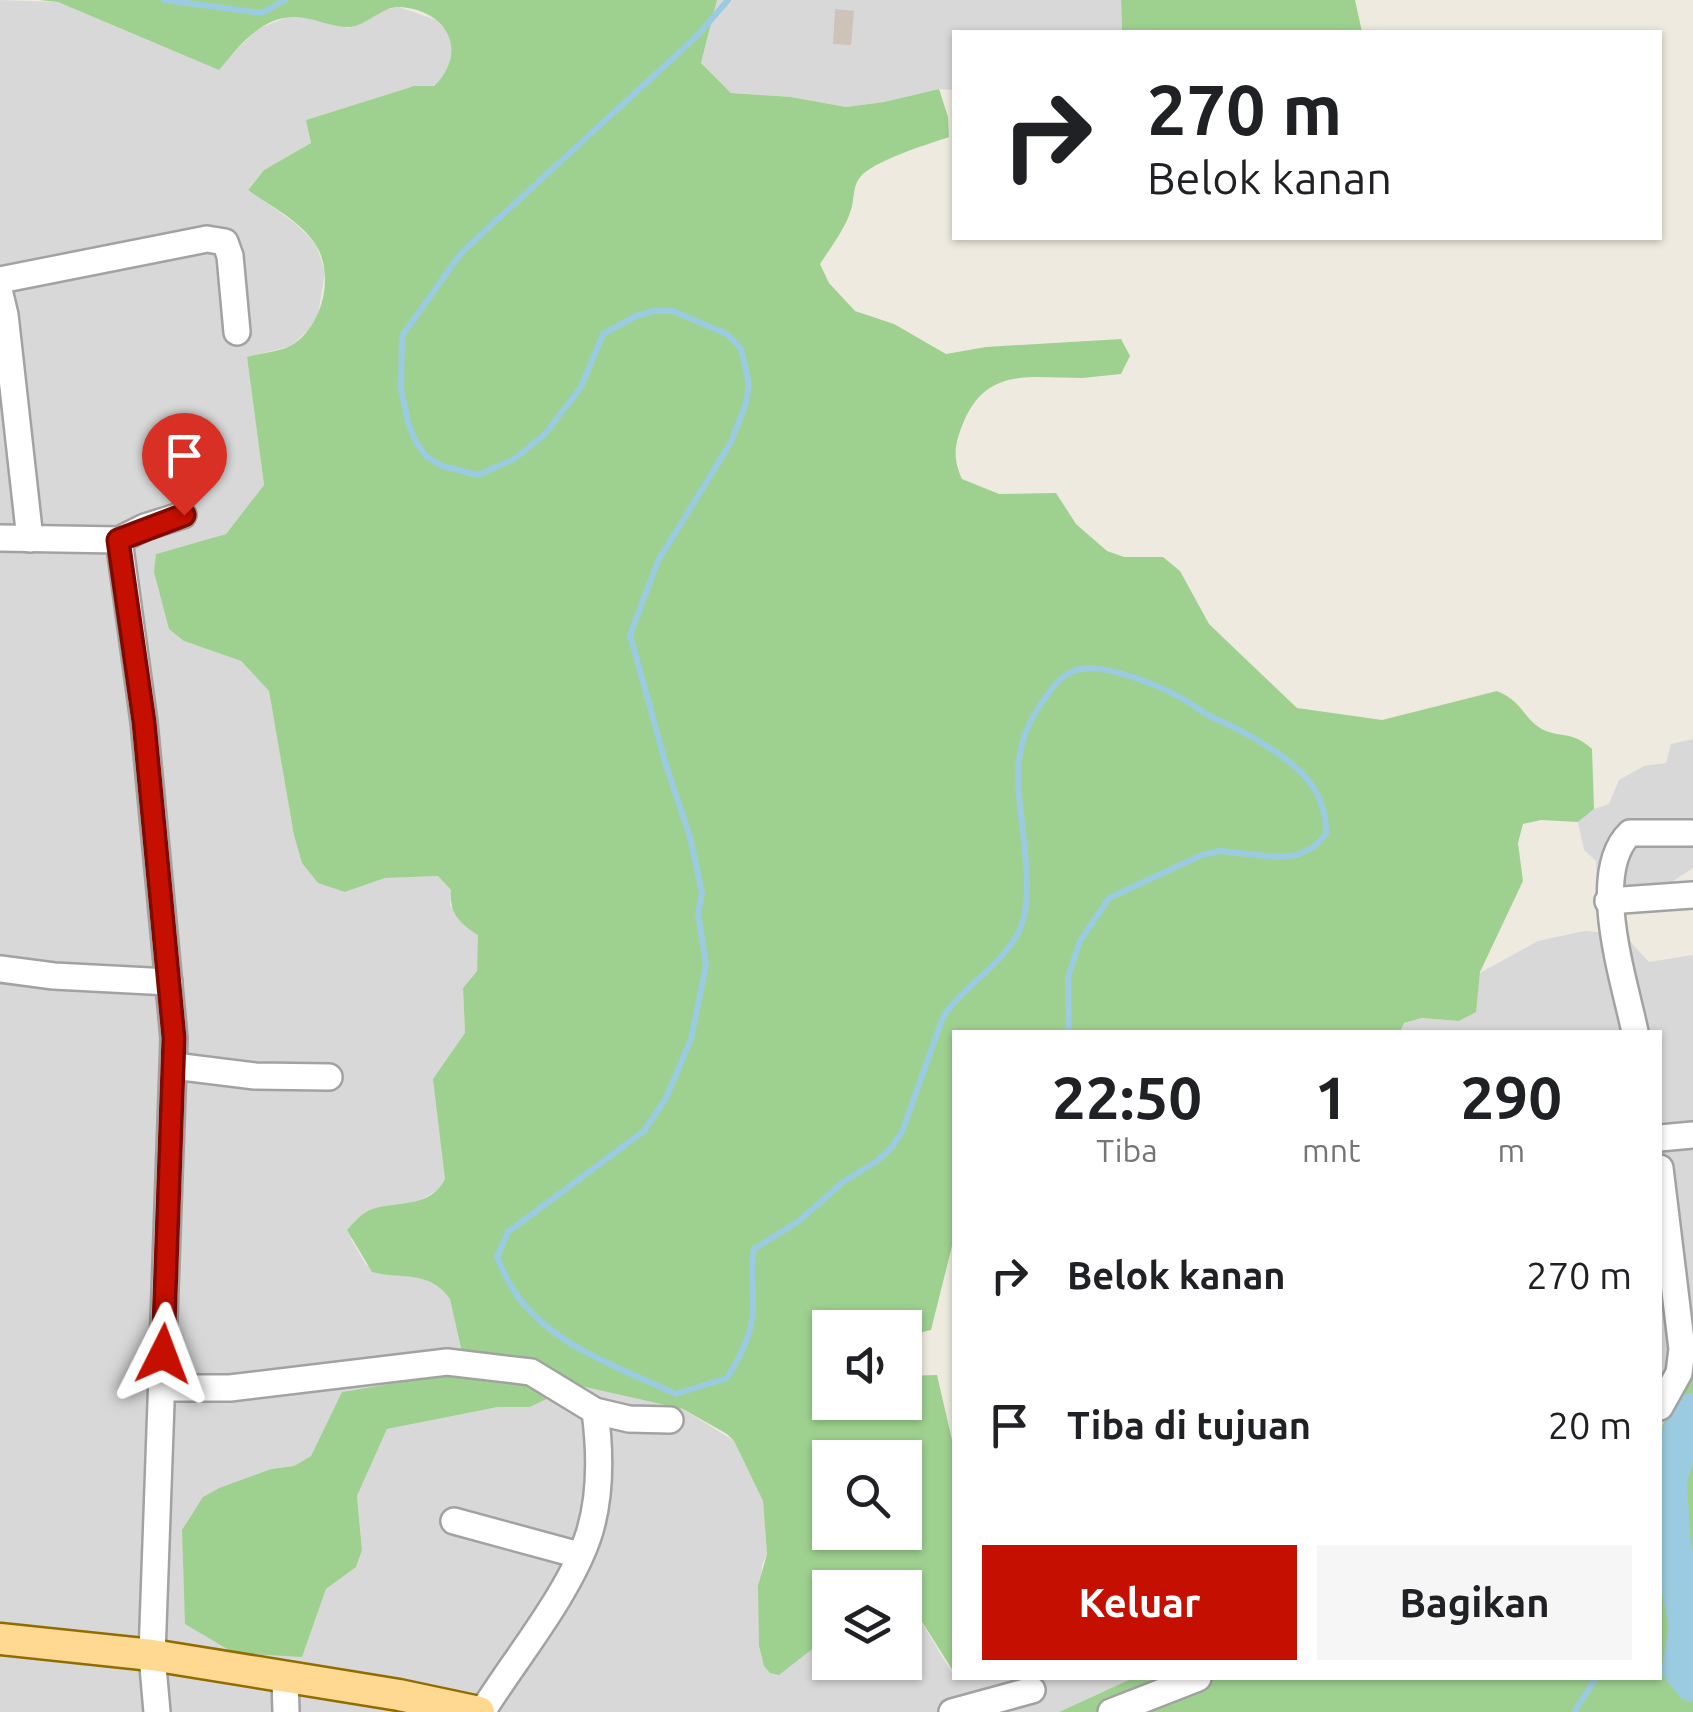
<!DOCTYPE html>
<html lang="id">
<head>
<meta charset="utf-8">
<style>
  :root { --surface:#fff; --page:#f6f6f6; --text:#202124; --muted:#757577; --accent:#c50f00 }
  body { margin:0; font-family:Ubuntu,sans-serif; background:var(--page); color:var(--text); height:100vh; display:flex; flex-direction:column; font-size:38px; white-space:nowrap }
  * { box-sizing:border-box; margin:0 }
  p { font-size:32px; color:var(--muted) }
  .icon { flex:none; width:55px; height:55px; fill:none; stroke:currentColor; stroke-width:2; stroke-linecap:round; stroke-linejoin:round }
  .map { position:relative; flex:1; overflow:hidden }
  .sheet { position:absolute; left:952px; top:1030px; width:710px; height:650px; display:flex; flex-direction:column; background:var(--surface); border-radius:0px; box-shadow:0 2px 8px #0004 }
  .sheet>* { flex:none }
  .top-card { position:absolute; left:952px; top:30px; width:710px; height:210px; border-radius:0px; box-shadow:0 2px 8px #0004; background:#fff; color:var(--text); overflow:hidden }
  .tools { position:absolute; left:812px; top:1310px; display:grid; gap:20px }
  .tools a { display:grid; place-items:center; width:110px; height:110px; border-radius:0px; background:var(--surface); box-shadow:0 2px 8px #0004; font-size:50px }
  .pin { position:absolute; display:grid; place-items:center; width:85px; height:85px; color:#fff; margin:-102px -42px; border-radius:50% 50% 50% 0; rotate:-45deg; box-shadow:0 0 10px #0007 }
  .pin .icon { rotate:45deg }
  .me { position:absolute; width:110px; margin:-55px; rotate:3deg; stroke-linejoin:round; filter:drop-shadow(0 0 8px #0008) }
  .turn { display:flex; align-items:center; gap:35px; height:210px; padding:0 30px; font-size:45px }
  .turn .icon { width:130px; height:130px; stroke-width:2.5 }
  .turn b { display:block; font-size:70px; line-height:85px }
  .eta { display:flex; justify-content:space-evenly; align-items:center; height:170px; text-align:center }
  .eta b { font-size:60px; font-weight:700; line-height:70px }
  .cta { display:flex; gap:20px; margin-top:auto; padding:20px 30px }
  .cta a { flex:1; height:115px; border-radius:0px; background:var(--accent); color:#fff; font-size:40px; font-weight:700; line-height:115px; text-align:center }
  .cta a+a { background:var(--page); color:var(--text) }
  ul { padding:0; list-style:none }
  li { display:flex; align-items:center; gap:30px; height:150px; padding:0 30px }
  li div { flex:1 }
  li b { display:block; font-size:38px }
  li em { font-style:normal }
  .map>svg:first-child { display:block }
  .residential { fill:#d9d8d8 }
  .forest { fill:#9ed190; fill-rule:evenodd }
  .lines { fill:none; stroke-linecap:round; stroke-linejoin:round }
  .stream { stroke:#9bcbe0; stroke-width:6 }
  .river { stroke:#9bcbe0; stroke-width:38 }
  .building { fill:#cdc3b8 }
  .minor-casing { stroke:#a2a2a2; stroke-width:30 }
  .major-casing { stroke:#916c00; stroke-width:35 }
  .minor { stroke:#fff; stroke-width:25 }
  .major { stroke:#ffd992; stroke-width:30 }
  .route-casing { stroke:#800a00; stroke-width:25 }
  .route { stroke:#c50f00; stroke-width:18 }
</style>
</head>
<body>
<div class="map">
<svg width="1693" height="1712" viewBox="0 0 1693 1712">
  <rect width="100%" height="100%" fill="#eeeadf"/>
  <g class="residential">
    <path d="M 0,0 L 58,2 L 218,69 L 257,29 L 293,15 L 348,28 L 365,22 L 380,11 L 399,7 L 436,20 L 451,35 L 452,53 L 448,73 L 433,86 L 414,86 L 306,120 L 311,143 L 264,170 L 248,189 L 296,224 L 316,244 L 325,272 L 317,322 L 291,346 L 247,357 L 264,485 L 226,534 L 156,554 L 184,641 L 241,661 L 269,691 L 295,835 L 345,892 L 385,878 L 438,876 L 451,890 L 450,905 L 479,935 L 477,971 L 463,988 L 465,1033 L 454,1052 L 444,1150 L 446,1179 L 441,1188 L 416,1203 L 371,1209 L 351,1239 L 366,1265 L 399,1275 L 429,1278 L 444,1291 L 450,1299 L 466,1371 L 343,1392 L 311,1456 L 294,1466 L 271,1469 L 219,1488 L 203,1497 L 302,1656 L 326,1589 L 356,1567 L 362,1549 L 357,1496 L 387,1429 L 498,1407 L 530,1407 L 576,1385 L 683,1409 L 734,1441 L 763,1501 L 767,1554 L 762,1565 L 759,1646 L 764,1666 L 830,1635 L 830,1662 L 905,1662 L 905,1614 L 913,1608 L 955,1678 L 1133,1678 L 1059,1712 L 0,1712 Z"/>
    <path d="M 717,0 L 1121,0 L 1122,32 L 955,32 L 955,90 L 939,89 L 884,102 L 846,107 L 791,97 L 731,93 L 701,63 Z"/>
    <path d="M 1693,739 L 1693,868 L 1676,879 L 1649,906 L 1598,907 L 1596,861 L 1584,850 L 1578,822 L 1594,809 L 1609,804 L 1619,780 L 1644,766 L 1666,763 L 1671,744 Z"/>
    <path d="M 1584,931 L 1623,934 L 1649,962 L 1693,955 L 1693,1358 L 1660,1431 L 1660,1032 L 1400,1032 L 1404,1023 L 1422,1018 L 1459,1021 L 1475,1012 L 1480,973 L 1538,941 Z"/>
  </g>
  <g class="forest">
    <path d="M 39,0 L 717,0 L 701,63 L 731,93 L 791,97 L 846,107 L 884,102 L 939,89 L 948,117 L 949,137 C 928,144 880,159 863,174 C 852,184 855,197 851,210 C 845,229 831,247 820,264 L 829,283 L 855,311 L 894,324 L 946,354 L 986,347 L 1121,339 L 1130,356 L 1121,374 C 1108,375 1095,377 1082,378 C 1029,378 985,366 962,426 C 954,446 953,459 962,479 L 999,494 L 1056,493 L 1076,524 L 1107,551 L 1124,557 L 1163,557 L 1180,571 L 1209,624 L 1297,708 L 1382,720 L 1497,691 C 1523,702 1522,716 1540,728 C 1558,739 1570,729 1592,749 L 1594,809 L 1578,822 L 1541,820 L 1523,824 L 1518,843 L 1523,881 L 1480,972 L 1476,1012 L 1459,1021 L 1422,1018 L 1404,1023 L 1400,1032 L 955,1032 L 955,1234 L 931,1330 L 905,1336 L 905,1328 L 830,1328 L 830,1402 L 905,1402 L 905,1376 L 937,1375 L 955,1453 L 955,1674 L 914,1609 L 905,1614 L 905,1588 L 830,1588 L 830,1635 L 779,1675 L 770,1673 L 764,1666 L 759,1646 L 758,1586 L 767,1554 L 763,1501 L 734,1441 L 727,1434 L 683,1409 L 576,1385 L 530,1407 L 498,1407 L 387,1429 L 357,1496 L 362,1550 L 356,1567 L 326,1589 L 302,1657 L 234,1653 L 185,1624 L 182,1530 L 203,1497 L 219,1488 L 271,1469 L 294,1466 L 311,1456 L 342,1392 L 466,1371 L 450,1299 C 429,1269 402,1280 372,1272 L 347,1230 C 354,1222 362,1213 372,1209 C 398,1201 431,1208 445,1179 L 433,1079 L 465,1033 L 463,988 L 477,971 L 478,935 C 459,923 449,913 451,890 L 438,876 L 385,878 L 345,892 L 318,883 L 302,863 L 294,835 L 269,691 L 241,661 L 184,641 L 169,629 L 154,572 L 156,554 L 226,534 L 264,485 L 247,357 C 261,353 280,352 292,345 C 323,326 336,273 314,242 C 299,220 269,205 248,190 L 264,170 L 311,143 L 306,120 L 414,86 L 434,86 C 469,52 448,11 401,7 C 379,6 366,29 344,27 C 320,24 300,11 276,20 C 251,29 236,50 219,70 L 58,2 ZM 830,1458 L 905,1458 L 905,1532 L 830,1532 Z"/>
    <path d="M 1121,0 L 1355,0 L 1362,32 L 1122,32 Z"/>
    <path d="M 1693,1358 L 1693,1712 L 1059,1712 L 1133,1678 L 1660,1678 L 1660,1431 Z"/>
  </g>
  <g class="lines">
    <g class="stream">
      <path d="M 164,0 L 262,13 L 285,0"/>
      <path d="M 728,0 L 697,36 L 461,253 L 402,336 L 401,389 L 409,426 L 416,442 L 426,456 L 442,466 L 478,475 L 514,459 L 544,435 L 581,387 L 603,334 L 636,316 L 654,311 L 673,311 L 727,334 L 741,349 L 749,385 L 745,406 L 731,442 L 658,561 L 630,635 L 666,765 L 690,837 L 702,893 L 698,913 L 706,965 L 691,1039 L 666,1098 L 644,1131 L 508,1232 L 497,1257 C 502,1268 507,1281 514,1291 C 549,1345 621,1368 676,1394 L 727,1378 C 741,1355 752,1335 753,1308 C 754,1287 749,1270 754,1249 L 799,1221 L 843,1182 L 877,1161 L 891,1148 L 902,1132 L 943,1017 C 964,985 1002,966 1019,931 C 1038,892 1017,816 1018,772 C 1019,746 1028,721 1043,701 C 1052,688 1061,675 1076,670 C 1103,662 1161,686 1185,700 C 1196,707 1206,715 1218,720 C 1230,725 1240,730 1252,737 C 1291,760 1327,784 1326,834 L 1314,847 L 1297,855 L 1277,857 L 1220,851 L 1202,855 L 1109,898 L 1080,941 L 1068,977 L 1069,1032"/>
      <path d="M 1574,1712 L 1596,1678"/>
    </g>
    <path class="river" d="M 1693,1412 L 1685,1421 L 1668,1480 L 1671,1538 L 1688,1627 L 1681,1668 L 1693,1683"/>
  </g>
  <path class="building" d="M 835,9 L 854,11 L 851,45 L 833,44 Z"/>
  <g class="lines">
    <defs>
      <g id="minor">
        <path d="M 0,280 L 207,239 L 225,242 L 230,256 L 237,332"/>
        <path d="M 0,294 L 5,315 L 30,539"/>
        <path d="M 0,538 L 119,540 L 145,527 L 183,515"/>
        <path d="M 119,540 L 144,722 L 174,1038 L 152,1655 L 157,1712"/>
        <path d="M 1608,901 L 1693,895"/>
        <path d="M 0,969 L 54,976 L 169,982"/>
        <path d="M 1635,1032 C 1625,982 1588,873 1630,833 L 1690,833"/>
        <path d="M 174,1066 L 255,1076 L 329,1077"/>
        <path d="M 1660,1138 L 1693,1135"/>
        <path d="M 1660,1168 L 1682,1349 L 1679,1373 L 1660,1407"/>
        <path d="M 162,1388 L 230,1388 L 447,1362 L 531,1372 L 595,1411 L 629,1419 L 670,1420"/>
        <path d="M 454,1521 L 579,1555"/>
        <path d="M 285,1677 L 286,1712"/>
        <path d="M 482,1712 C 515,1659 570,1593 589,1534 C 601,1496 600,1449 595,1411"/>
        <path d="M 952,1712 L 1032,1690"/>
        <path d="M 1111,1712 L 1198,1678"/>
      </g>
      <path id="major" d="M 0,1639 L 152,1655 L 399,1695 L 479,1712"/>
    </defs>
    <use href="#minor" class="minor-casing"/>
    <use href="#major" class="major-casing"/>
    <use href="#minor" class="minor"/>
    <use href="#major" class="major"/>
  </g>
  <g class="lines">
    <defs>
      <path id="route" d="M 163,1354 L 174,1038 L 144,722 L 118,540 L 184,515"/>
    </defs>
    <use href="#route" class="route-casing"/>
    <use href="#route" class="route"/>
  </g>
</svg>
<div class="tools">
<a><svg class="icon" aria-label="sound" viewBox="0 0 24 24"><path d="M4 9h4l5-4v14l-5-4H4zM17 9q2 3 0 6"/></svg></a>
<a><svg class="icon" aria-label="search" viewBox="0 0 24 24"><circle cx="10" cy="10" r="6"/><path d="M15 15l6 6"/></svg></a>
<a><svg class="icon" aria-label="layers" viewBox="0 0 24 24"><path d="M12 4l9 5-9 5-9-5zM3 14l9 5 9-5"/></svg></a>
</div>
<div class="pin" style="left:184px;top:515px;background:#d93025"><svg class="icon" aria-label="arrive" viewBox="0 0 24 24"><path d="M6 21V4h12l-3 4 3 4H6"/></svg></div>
<svg class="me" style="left:163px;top:1354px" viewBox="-20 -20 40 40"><path d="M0-17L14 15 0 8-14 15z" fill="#c50f00" stroke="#fff" stroke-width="4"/></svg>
<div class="top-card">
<div class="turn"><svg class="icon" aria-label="right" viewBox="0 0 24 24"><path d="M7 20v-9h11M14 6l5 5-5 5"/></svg><div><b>270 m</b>Belok kanan</div></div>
</div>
<section class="sheet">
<div class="eta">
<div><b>22:50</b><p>Tiba</p></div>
<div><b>1</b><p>mnt</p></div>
<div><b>290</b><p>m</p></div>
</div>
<ul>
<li><svg class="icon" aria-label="right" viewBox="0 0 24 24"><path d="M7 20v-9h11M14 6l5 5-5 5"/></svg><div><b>Belok kanan</b></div><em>270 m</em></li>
<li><svg class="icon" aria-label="arrive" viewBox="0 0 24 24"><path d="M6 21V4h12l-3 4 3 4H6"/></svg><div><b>Tiba di tujuan</b></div><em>20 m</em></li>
</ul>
<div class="cta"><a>Keluar</a><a>Bagikan</a></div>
</section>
</div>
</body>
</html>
